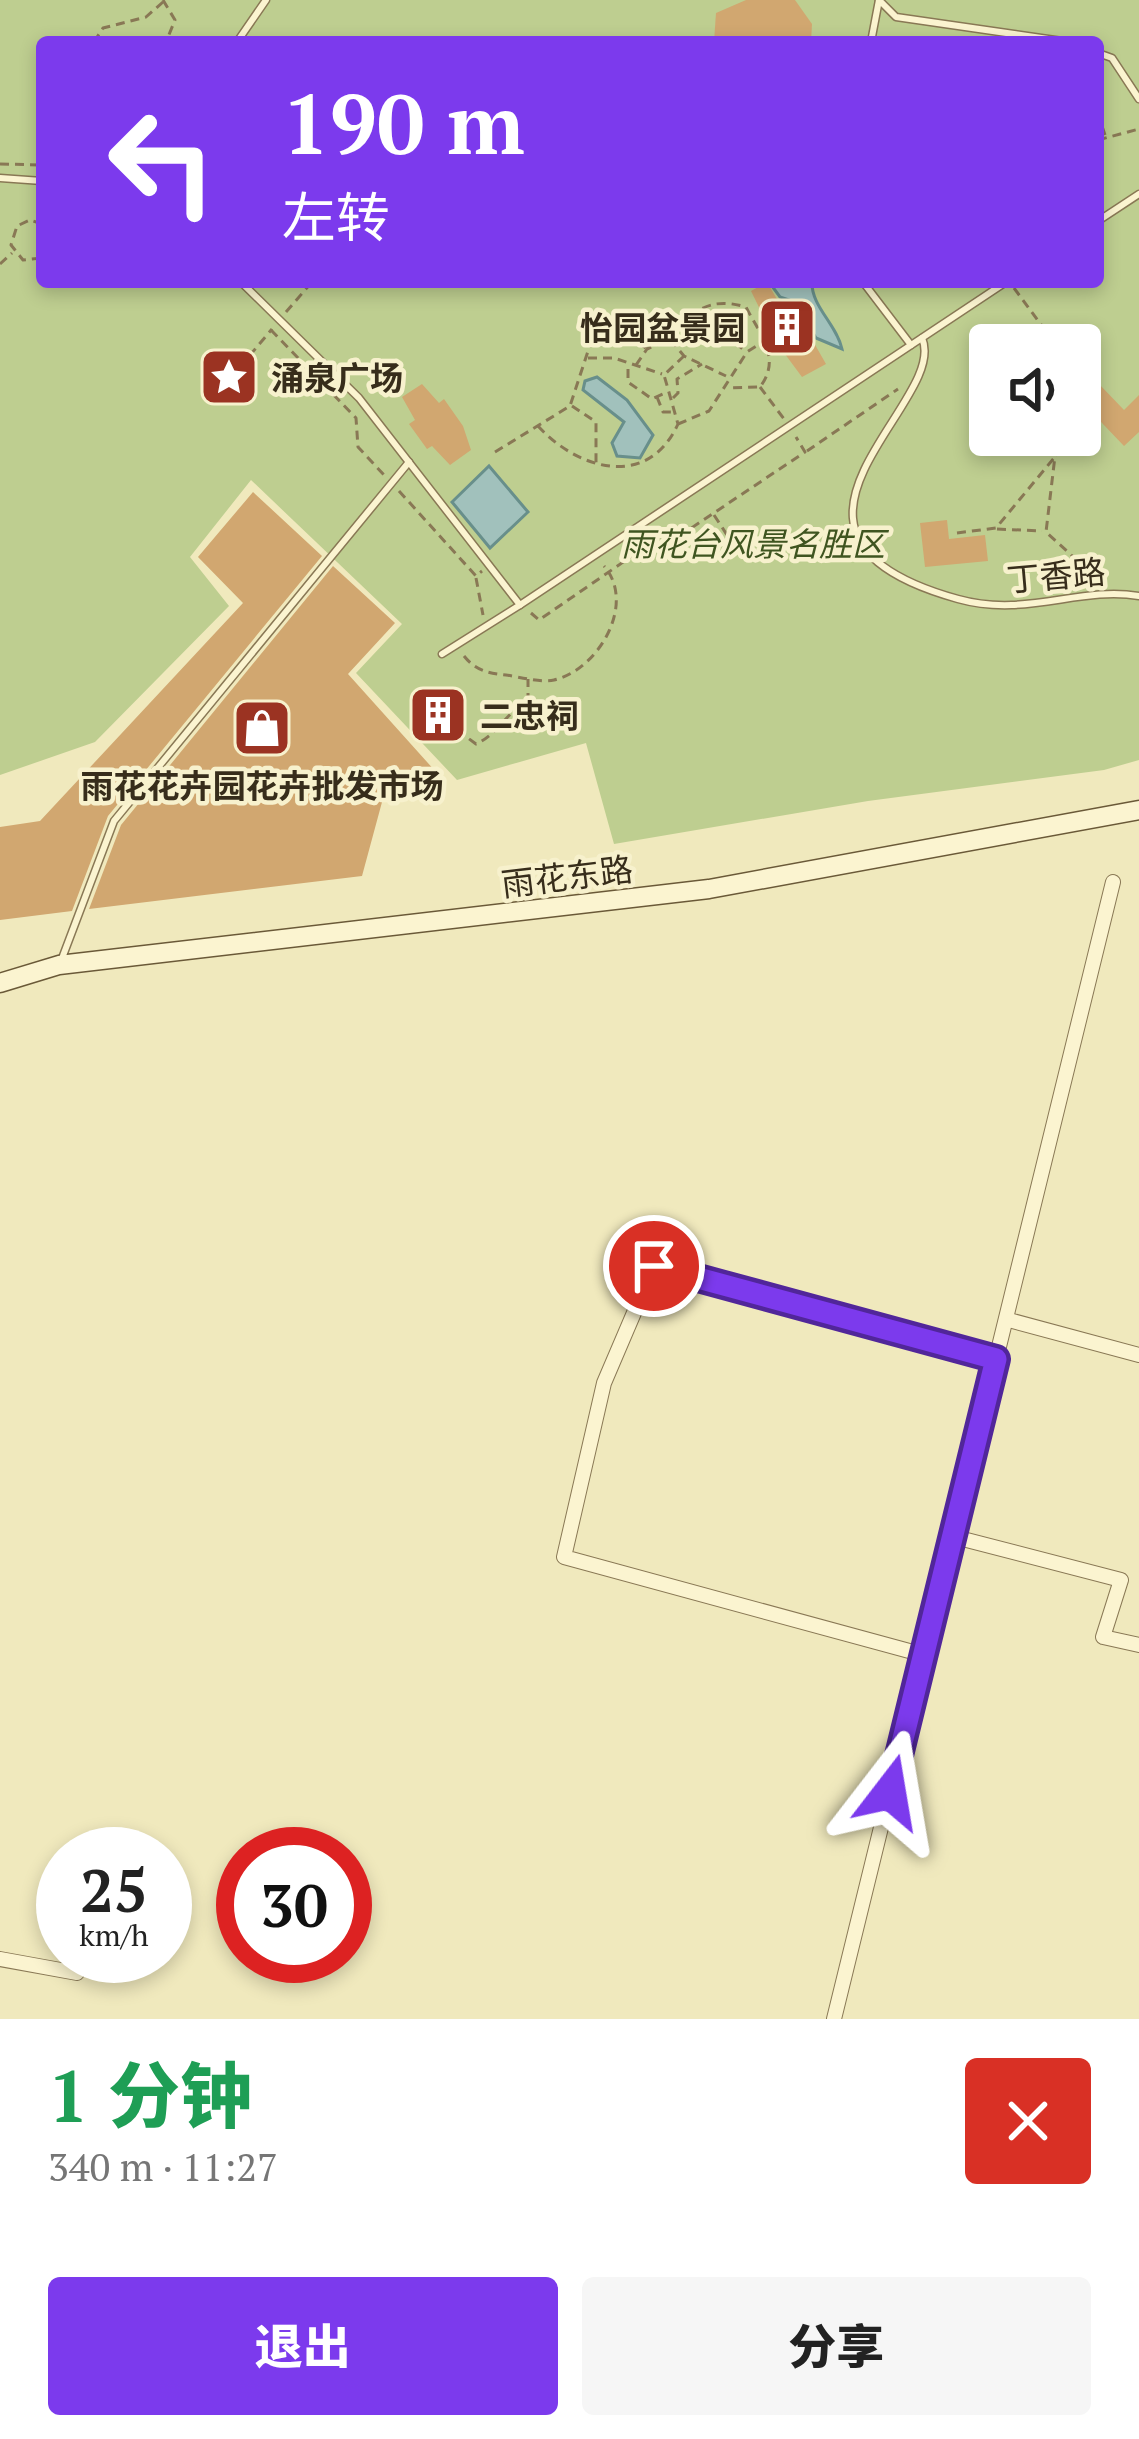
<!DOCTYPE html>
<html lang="zh">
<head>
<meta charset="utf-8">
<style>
  :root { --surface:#fff; --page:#f6f6f6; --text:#222; --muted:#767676; --accent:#7c3aed }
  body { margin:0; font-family:"PT Serif","Noto Sans SC",serif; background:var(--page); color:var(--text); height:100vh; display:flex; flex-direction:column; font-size:45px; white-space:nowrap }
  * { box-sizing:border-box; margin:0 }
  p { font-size:39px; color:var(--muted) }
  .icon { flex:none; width:66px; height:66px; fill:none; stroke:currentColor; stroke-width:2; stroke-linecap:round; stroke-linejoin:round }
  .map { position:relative; height:2019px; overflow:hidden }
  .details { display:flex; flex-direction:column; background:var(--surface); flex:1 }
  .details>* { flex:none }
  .guide { position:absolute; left:36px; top:36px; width:1068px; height:252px; border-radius:12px; box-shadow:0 6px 18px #0003; background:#7c3aed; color:#fff; overflow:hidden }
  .controls { position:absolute; left:969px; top:324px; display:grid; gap:24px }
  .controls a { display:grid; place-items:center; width:132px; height:132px; border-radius:12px; background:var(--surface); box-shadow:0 6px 18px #0003; font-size:60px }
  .speed { position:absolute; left:36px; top:1827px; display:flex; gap:24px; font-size:60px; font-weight:700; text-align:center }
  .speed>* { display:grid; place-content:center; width:156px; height:156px; border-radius:50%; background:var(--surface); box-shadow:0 6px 18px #0003; line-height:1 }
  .speed small { font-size:30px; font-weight:400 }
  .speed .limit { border:18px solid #d22; background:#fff; color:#111 }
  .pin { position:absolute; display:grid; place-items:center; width:102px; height:102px; color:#fff; margin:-51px; border:6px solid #fff; border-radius:50%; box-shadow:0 3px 12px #0007 }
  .me { position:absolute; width:132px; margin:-66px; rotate:14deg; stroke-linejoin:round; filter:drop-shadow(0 0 9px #0008) }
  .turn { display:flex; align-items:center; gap:42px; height:252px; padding:0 48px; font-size:54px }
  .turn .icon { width:156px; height:156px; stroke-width:2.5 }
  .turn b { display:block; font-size:84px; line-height:102px }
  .round { display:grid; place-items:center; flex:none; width:126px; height:126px; border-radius:12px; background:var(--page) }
  .summary { display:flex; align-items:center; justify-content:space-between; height:204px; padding:0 48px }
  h1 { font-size:72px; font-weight:800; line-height:90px; color:#1e9e55 }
  .button { display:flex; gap:24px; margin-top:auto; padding:24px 48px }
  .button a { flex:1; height:138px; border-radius:12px; background:var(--accent); color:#fff; font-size:48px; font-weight:800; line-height:138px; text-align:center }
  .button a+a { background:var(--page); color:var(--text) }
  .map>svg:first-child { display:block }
  .green { fill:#bece90; fill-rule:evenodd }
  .water { fill:#a1c1bc; stroke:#688f8b; stroke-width:3 }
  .building { fill:#d1a770 }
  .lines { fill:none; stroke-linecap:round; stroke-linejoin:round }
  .service-casing { stroke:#897855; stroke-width:9 }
  .minor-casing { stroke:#897855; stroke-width:16 }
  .secondary-casing { stroke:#6a5938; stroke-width:21 }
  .path { stroke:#897855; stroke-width:3; stroke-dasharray:9 6; stroke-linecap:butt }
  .service { stroke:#fbf4d0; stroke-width:6 }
  .minor { stroke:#fbf4d0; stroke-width:14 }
  .secondary { stroke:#fbf4d0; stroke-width:18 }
  .route-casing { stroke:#51269a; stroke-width:30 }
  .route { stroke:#7c3aed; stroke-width:21 }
  .labels { text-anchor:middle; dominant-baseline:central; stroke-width:9; stroke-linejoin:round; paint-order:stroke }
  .poi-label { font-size:33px; font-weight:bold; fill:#372d1b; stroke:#f7f1cd; text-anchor:start }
  .park-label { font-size:33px; font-style:italic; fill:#3f5520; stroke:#f7f1cd }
  .street-label { font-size:33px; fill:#372d1b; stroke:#f7f1cd }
</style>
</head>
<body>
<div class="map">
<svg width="1139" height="2019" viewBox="0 0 1139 2019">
  <rect width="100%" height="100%" fill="#f0e9bd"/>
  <path class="green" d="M 0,0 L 1139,0 L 1139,760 L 1104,770 L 868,801 L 614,844 L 586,743 L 457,780 L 356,673 L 402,624 L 251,480 L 190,557 L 229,606 L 95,742 L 0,775 ZM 42,42 L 1098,42 L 1098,282 L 42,282 ZM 990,345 L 1080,345 L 1080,435 L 990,435 Z"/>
  <g class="water">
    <path d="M 769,282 L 812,282 C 811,306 837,325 842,349 L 816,338 L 795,302 L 780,297 Z"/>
    <path d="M 597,377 L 627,400 L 653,435 L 640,458 L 617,456 L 612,443 L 624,422 L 583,390 L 585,381 Z"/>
    <path d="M 489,466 L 528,512 L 490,548 L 452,502 Z"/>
  </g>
  <g class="building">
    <path d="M 746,0 L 795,0 L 812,24 L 811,42 L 714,42 L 716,13 Z"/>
    <path d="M 767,282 L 785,313 L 794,308 L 826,364 L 802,377 L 776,342 L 751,291 Z"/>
    <path d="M 422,384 L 439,403 L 444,399 L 463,426 L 471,450 L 450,465 L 432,446 L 427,449 L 409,424 L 415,420 L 402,397 Z"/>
    <path d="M 1099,384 L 1124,410 L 1139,395 L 1139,432 L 1124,446 L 1081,401 Z"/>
    <path d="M 253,492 L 322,556 L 108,816 L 72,911 L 0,920 L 0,827 L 40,821 L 243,603 L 198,557 Z"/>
    <path d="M 947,520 L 949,539 L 985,535 L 988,561 L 925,567 L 920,523 Z"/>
    <path d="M 333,566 L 395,623 L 348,674 L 445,782 L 385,791 L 362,876 L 89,909 L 121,825 Z"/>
    <path d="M 441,692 L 461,718 L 435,738 L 415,712 Z"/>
  </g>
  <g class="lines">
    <defs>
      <g id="service">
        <path d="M 879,0 L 896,17 L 1069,42"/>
        <path d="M 237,42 L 266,0"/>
        <path d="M 871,42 L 879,0"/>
        <path d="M 1098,53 L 1112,58 L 1139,99"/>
        <path d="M 0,178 L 42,181"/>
        <path d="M 1098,221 L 1139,194"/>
        <path d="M 241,282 L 359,398 L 520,605 L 1006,282"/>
        <path d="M 863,282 L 911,345"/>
        <path d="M 922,338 C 951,403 728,535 958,599 C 1026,618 1079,586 1139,596"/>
        <path d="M 442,654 L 520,605"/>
        <path d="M 61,961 L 114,821 L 409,462"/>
      </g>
      <g id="minor">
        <path d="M 1009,1320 L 1139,1355"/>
        <path d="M 955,1537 L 1121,1580 L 1103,1637 L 1139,1645"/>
        <path d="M 924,1655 L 564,1557 L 604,1383 L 654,1266 L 996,1359"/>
        <path d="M 0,1959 L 77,1973"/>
        <path d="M 834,2019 L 1113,882"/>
      </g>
      <path id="secondary" d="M 0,983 L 59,965 L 709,889 L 1139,810"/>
    </defs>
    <use href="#service" class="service-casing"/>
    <use href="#minor" class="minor-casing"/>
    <use href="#secondary" class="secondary-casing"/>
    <g class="path">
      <path d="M 163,0 L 175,20 L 166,42"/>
      <path d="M 94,42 L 103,28 L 146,17 L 163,2"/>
      <path d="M 1098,114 L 1105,135"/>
      <path d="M 1098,140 L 1139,129"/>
      <path d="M 0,164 L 42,165"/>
      <path d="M 42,224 L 30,220 L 17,226 L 11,245 L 23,260 L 42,258"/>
      <path d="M 0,264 L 12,253"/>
      <path d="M 1014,288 L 1056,345"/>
      <path d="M 286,312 L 312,282"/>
      <path d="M 271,330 L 356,418 L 358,447 L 384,475"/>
      <path d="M 724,333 L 745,351"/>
      <path d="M 670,339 C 692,311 709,296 746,307 C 760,335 782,358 760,387 L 728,388"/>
      <path d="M 588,358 L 614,358 L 662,374"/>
      <circle cx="228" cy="378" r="17"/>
      <path d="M 636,365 L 647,349 L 670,339 L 684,356 L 726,376"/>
      <path d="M 240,367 L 272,329"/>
      <path d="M 628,369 L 628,382 L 652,399 L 663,394"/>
      <path d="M 760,387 L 784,419"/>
      <path d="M 657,397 L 663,412 L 673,412"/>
      <path d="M 673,398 L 678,393 L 677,379 L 702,364"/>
      <path d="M 572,406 L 596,422 L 596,465"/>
      <path d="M 678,424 L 709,411 L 747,352 L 772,336"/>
      <path d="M 538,426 C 578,470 648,490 678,424 L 664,375 L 684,356"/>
      <path d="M 1068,435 L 1055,456 L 1046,532 L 1103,584"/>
      <path d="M 807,451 L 898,389"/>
      <path d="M 495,452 L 570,406 L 592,339 L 623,331 L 647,349"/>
      <path d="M 399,491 L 476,576 L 482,571"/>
      <path d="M 714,515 L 733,544"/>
      <path d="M 658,529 L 669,543 L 805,452 L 796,437"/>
      <path d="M 997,529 L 1042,531"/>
      <path d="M 957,533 L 996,528 L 1054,458"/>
      <path d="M 476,578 L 483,615"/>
      <path d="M 531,613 L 539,620 L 661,536"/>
      <path d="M 464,656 C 476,671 488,673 506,675 C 520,677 541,683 554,680 C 598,670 637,604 604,566"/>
      <path d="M 457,730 L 476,744 C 497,735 507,712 528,700 L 528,679"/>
    </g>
    <use href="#service" class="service"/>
    <use href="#minor" class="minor"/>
    <use href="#secondary" class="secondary"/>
  </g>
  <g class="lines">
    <defs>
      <path id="route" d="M 654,1266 L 996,1359 L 890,1792"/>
    </defs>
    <use href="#route" class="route-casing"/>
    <use href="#route" class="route"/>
  </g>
  <defs>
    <symbol id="building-square" viewBox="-11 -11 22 22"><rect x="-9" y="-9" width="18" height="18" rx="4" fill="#9b3322" stroke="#f7f1cd"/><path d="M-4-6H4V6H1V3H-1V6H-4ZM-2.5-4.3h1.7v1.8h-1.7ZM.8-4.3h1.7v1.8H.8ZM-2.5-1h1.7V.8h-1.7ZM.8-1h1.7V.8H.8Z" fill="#fff"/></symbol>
    <symbol id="sight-square" viewBox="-11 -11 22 22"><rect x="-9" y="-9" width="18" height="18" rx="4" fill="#9b3322" stroke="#f7f1cd"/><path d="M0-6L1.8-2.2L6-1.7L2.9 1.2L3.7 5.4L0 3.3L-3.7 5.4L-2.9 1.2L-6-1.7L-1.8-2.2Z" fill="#fff"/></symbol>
    <symbol id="shop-square" viewBox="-11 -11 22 22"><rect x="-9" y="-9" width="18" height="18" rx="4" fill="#9b3322" stroke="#f7f1cd"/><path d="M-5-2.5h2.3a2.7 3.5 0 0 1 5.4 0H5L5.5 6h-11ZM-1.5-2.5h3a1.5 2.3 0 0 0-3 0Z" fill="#fff"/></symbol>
  </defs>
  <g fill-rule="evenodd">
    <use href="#building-square" x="754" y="294" width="66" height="66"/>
    <use href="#sight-square" x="196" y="344" width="66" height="66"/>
    <use href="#building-square" x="405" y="682" width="66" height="66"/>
    <use href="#shop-square" x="229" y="695" width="66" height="66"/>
  </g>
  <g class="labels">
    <g class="poi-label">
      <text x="745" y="327" text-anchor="end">怡园盆景园</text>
      <text x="271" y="377">涌泉广场</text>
      <text x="480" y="715">二忠祠</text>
      <text x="262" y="785" text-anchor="middle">雨花花卉园花卉批发市场</text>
    </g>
    <g class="park-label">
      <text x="753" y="543">雨花台风景名胜区</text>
    </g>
    <g class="street-label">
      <text transform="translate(1056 575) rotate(-5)">丁香路</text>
      <text transform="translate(567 876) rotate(-7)">雨花东路</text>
    </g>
  </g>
</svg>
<div class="controls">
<a><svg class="icon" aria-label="sound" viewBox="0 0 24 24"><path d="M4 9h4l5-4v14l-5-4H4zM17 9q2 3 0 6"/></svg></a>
</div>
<div class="speed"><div>25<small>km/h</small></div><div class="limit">30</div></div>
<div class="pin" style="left:654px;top:1266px;background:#d93025"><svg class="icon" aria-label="arrive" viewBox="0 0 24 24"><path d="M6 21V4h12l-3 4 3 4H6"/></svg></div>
<svg class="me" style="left:890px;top:1792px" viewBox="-20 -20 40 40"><path d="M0-17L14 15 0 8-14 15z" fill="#7c3aed" stroke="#fff" stroke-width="4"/></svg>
<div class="guide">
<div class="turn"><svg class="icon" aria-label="left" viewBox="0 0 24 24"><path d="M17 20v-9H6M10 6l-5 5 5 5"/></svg><div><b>190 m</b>左转</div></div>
</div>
</div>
<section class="details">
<div class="summary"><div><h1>1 分钟</h1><p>340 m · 11:27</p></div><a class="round" style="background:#d93025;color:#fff"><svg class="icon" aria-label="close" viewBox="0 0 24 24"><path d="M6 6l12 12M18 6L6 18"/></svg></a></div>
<div class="button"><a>退出</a><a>分享</a></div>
</section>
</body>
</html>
